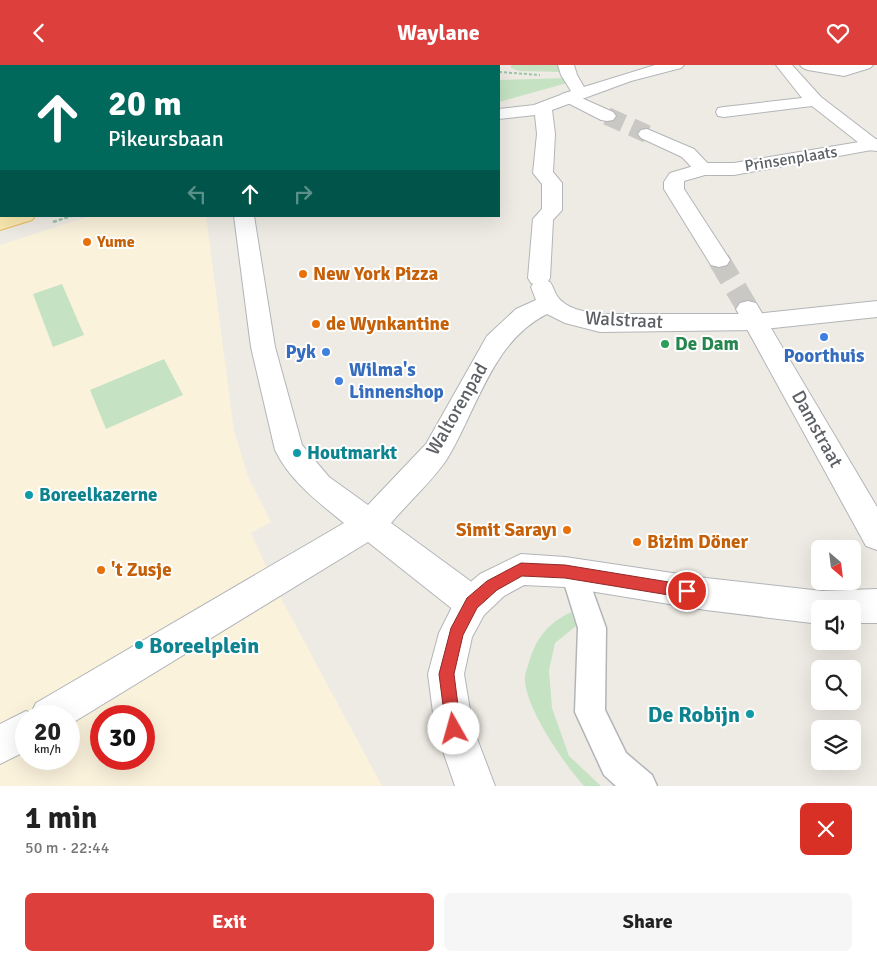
<!DOCTYPE html>
<html lang="en">
<head>
<meta charset="utf-8">
<style>
  :root { --surface:#fff; --page:#f6f6f6; --text:#222; --muted:#767676; --accent:#dc3f3c }
  body { margin:0; font-family:Signika,sans-serif; background:var(--page); color:var(--text); height:100vh; display:flex; flex-direction:column; font-size:19px; white-space:nowrap }
  * { box-sizing:border-box; margin:0 }
  p { font-size:16px; color:var(--muted) }
  .icon { flex:none; width:28px; height:28px; fill:none; stroke:currentColor; stroke-width:2; stroke-linecap:round; stroke-linejoin:round }
  .map { position:relative; height:721px; overflow:hidden }
  .drawer { display:flex; flex-direction:column; background:var(--surface); flex:1 }
  .drawer>* { flex:none }
  .guide { position:absolute; left:0px; top:0px; width:500px; height:152px; box-shadow:0 5px 20px #0002; background:#00695c; color:#fff; overflow:hidden }
  .needle { width:32px; rotate:152deg }
  .buttons { position:absolute; left:811px; top:475px; display:grid; gap:10px }
  .buttons a { display:grid; place-items:center; width:50px; height:50px; border-radius:8px; background:var(--surface); box-shadow:0 5px 20px #0002; font-size:25px }
  .speed { position:absolute; left:15px; top:640px; display:flex; gap:10px; font-size:25px; font-weight:700; text-align:center }
  .speed>* { display:grid; place-content:center; width:65px; height:65px; border-radius:50%; background:var(--surface); box-shadow:0 5px 20px #0002; line-height:1 }
  .speed small { font-size:12px; font-weight:400 }
  .speed .limit { border:8px solid #d22; background:#fff; color:#111 }
  .pin { position:absolute; display:grid; place-items:center; width:42px; height:42px; color:#fff; margin:-21px; border:2px solid #fff; border-radius:50%; box-shadow:0 1px 5px #0007 }
  .me { position:absolute; width:55px; margin:-28px; rotate:353deg; stroke-linejoin:round; filter:drop-shadow(0 0 4px #0008) }
  .turn { display:flex; align-items:center; gap:18px; height:105px; padding:0 25px; font-size:22px }
  .turn .icon { width:65px; height:65px; stroke-width:2.5 }
  .turn b { display:block; font-size:35px; line-height:42px }
  .lanes { display:flex; align-items:center; height:48px; padding:0 25px; background:#0003; justify-content:center; gap:25px; direction:ltr }
  .lanes .off { opacity:.35 }
  .round { display:grid; place-items:center; flex:none; width:52px; height:52px; border-radius:8px; background:var(--page) }
  .headline { display:flex; align-items:center; justify-content:space-between; height:85px; padding:0 25px }
  h1 { font-size:30px; font-weight:700; line-height:38px }
  .cta { display:flex; gap:10px; margin-top:auto; padding:10px 25px }
  .cta a { flex:1; height:58px; border-radius:8px; background:var(--accent); color:#fff; font-size:20px; font-weight:700; line-height:58px; text-align:center }
  .cta a+a { background:var(--page); color:var(--text) }
  header { display:flex; justify-content:space-between; align-items:center; height:65px; padding:0 25px; background:var(--accent); color:#fff; font-size:22px; font-weight:700 }
  .map>svg:first-child { display:block }
  .commercial { fill:#fbf2dc; fill-rule:evenodd }
  .green { fill:#c5e3c3 }
  .lines { fill:none; stroke-linecap:round; stroke-linejoin:round }
  .pedestrian-tunnel { stroke:#cac8c4; stroke-width:18; stroke-dasharray:18 9; stroke-linecap:butt }
  .minor-tunnel { stroke:#cac8c4; stroke-width:22; stroke-dasharray:22 11; stroke-linecap:butt }
  .service-casing { stroke:#b2b5b8; stroke-width:3 }
  .pedestrian-casing { stroke:#b2b5b8; stroke-width:2 }
  .minor-casing { stroke:#b2b5b8; stroke-width:2 }
  .primary-casing { stroke:#e7bb64; stroke-width:2 }
  .path-far1 { stroke:#9cc4a5; stroke-width:2; stroke-dasharray:3 2; stroke-linecap:butt }
  .path { stroke:#9cc4a5; stroke-width:2.5; stroke-dasharray:4 2; stroke-linecap:butt }
  .service { fill:#fff; fill-rule:evenodd }
  .pedestrian { fill:#fff; fill-rule:evenodd }
  .minor { fill:#fff; fill-rule:evenodd }
  .primary { fill:#f9e8ae; fill-rule:evenodd }
  .route { fill:#dc3f3c; stroke:#8f2927 }
  .food-dot { fill:#e8710a; stroke:#fff; stroke-width:2 }
  .shop-dot { fill:#3f7fe0; stroke:#fff; stroke-width:2 }
  .leisure-dot { fill:#2e9e5b; stroke:#fff; stroke-width:2 }
  .culture-dot { fill:#0f9aa8; stroke:#fff; stroke-width:2 }
  .labels { text-anchor:middle; dominant-baseline:central; stroke-width:4; stroke-linejoin:round; paint-order:stroke }
  .far-street-label { font-size:16px; fill:#5c6064; stroke:#fff }
  .far-food-label { font-size:16px; font-weight:bold; fill:#c56008; stroke:#fff; text-anchor:start }
  .food-label { font-size:19px; font-weight:bold; fill:#c56008; stroke:#fff; text-anchor:start }
  .street-label { font-size:19px; fill:#5c6064; stroke:#fff }
  .leisure-label { font-size:19px; font-weight:bold; fill:#27864d; stroke:#fff; text-anchor:start }
  .shop-label { font-size:19px; font-weight:bold; fill:#366cbe; stroke:#fff; text-anchor:end }
  .culture-label { font-size:19px; font-weight:bold; fill:#0d838f; stroke:#fff; text-anchor:start }
  .near-culture-label { font-size:22px; font-weight:bold; fill:#0d838f; stroke:#fff; text-anchor:start }
</style>
</head>
<body>
<header><svg class="icon" aria-label="back" viewBox="0 0 24 24"><path d="M15 5l-7 7 7 7"/></svg>Waylane<svg class="icon" aria-label="heart" viewBox="0 0 24 24"><path d="M12 20l-8-8c-3-5 5-10 8-4 3-6 11-1 8 4z"/></svg></header>
<div class="map">
<svg width="877" height="721" viewBox="0 0 877 721">
  <rect width="100%" height="100%" fill="#eeebe4"/>
  <path class="commercial" d="M 90,151 L 206,151 L 234,366 L 249,414 L 271,457 L 251,468 L 277,526 L 382,721 L 0,721 L 0,180 ZM 26,651 L 69,651 L 69,694 L 26,694 ZM 101,651 L 144,651 L 144,694 L 101,694 Z"/>
  <g class="green">
    <path d="M 511,0 L 559,0 L 561,7 L 519,6 L 511,3 Z"/>
    <path d="M 565,13 L 567,18 L 499,37 L 499,15 Z"/>
    <path d="M 62,219 L 84,270 L 53,282 L 33,229 Z"/>
    <path d="M 164,294 L 183,330 L 106,364 L 90,325 Z"/>
    <path d="M 571,547 L 576,561 L 555,578 L 549,605 L 552,643 L 569,691 L 601,721 L 584,721 C 565,700 523,640 525,612 C 525,607 528,602 529,597 C 537,572 547,559 571,547 Z"/>
  </g>
  <g class="lines">
    <path class="pedestrian-tunnel" d="M 607,51 L 647,69"/>
    <path class="minor-tunnel" d="M 719,195 L 748,244"/>
    <defs>
      <path id="service" d="M 574,495 L 583,499 L 606,563 L 605,645 L 626,688 L 652,710 L 657,721 L 616,721 L 604,710 L 575,647 L 578,563 L 561,508 L 565,499 Z"/>
      <g id="pedestrian">
        <path d="M 776,0 L 792,0 L 821,32 L 877,75 L 877,86 L 868,85 L 812,41 L 724,52 L 718,51 L 716,47 L 718,43 L 724,42 L 802,33 Z"/>
        <path d="M 568,27 L 613,47 L 616,51 L 613,55 L 607,56 L 601,55 L 562,35 L 560,32 L 562,29 Z"/>
        <path d="M 647,64 L 694,84 L 713,104 L 711,108 L 704,110 L 697,108 L 682,92 L 641,73 L 638,69 L 641,65 Z"/>
        <path d="M 234,151 L 254,151 L 275,282 L 302,380 L 329,412 L 368,440 L 426,379 L 487,271 L 516,244 L 536,235 L 531,222 L 534,217 L 542,214 L 550,217 C 553,221 554,226 557,231 C 566,244 585,247 600,249 L 756,249 L 877,236 L 877,252 L 756,265 L 600,267 L 565,258 L 547,249 C 492,276 477,345 447,394 C 434,414 407,439 391,458 L 484,526 L 489,538 L 484,550 L 472,554 L 460,550 L 368,477 L 69,660 L 69,651 L 26,651 L 26,686 L 0,699 L 0,659 L 26,646 L 31,648 L 36,638 L 344,458 C 318,437 290,416 275,385 L 251,282 Z"/>
      </g>
      <g id="minor">
        <path d="M 56,0 L 74,0 L 75,1 L 57,1 Z"/>
        <path d="M 558,0 L 574,0 L 577,10 L 584,22 L 655,0 L 684,0 L 681,3 L 631,16 L 552,45 L 555,69 L 553,107 L 562,118 L 562,145 L 553,155 L 550,213 L 547,218 L 539,220 L 531,218 L 528,213 L 533,154 L 542,144 L 542,119 L 533,108 L 537,69 L 535,50 L 499,54 L 499,44 L 534,40 L 571,26 L 561,10 Z"/>
        <path d="M 800,0 L 873,0 L 870,3 L 844,11 L 808,5 L 803,3 Z"/>
        <rect x="0" y="69" width="1" height="10"/>
        <path d="M 877,74 L 877,84 L 734,110 L 705,110 L 684,116 L 684,124 L 730,195 L 727,200 L 719,202 L 711,200 L 664,124 L 664,117 L 670,108 L 704,98 L 734,98 Z"/>
        <path d="M 748,236 L 756,238 L 877,442 L 877,485 L 866,481 L 736,244 L 740,238 Z"/>
        <path d="M 521,489 L 565,492 L 706,513 L 822,526 L 877,524 L 877,558 L 852,558 L 852,544 L 820,544 L 820,559 L 706,545 L 565,522 L 524,520 L 504,531 L 484,550 L 472,572 L 464,609 L 473,663 L 495,721 L 455,721 L 435,663 L 428,609 L 439,568 L 460,526 L 480,509 Z"/>
      </g>
      <g id="primary">
        <rect x="202" y="0" width="16" height="1"/>
        <path d="M 3,151 L 35,151 L 32,155 L 0,165 L 0,152 Z"/>
      </g>
    </defs>
    <use href="#service" class="service-casing"/>
    <use href="#pedestrian" class="pedestrian-casing"/>
    <use href="#minor" class="minor-casing"/>
    <use href="#primary" class="primary-casing"/>
    <g class="path-far1">
      <path d="M 99,1 L 102,0"/>
      <path d="M 499,7 L 540,10"/>
    </g>
    <path class="path" d="M 53,157 L 71,151"/>
    <use href="#service" class="service"/>
    <use href="#pedestrian" class="pedestrian"/>
    <use href="#minor" class="minor"/>
    <use href="#primary" class="primary"/>
  </g>
  <path class="route" d="M 521,498 L 565,500 L 687,520 L 692,522 L 694,526 L 692,531 L 687,533 L 565,513 L 522,511 L 497,525 L 477,543 L 463,570 L 454,609 L 461,664 L 459,669 L 454,671 L 448,669 L 446,664 L 439,609 L 451,563 L 467,533 L 487,516 Z"/>
  <g class="food-dot">
    <circle cx="87" cy="177" r="5"/>
    <circle cx="303" cy="209" r="5"/>
    <circle cx="316" cy="259" r="5"/>
    <circle cx="567" cy="465" r="5"/>
    <circle cx="637" cy="477" r="5"/>
    <circle cx="101" cy="505" r="5"/>
  </g>
  <g class="shop-dot">
    <circle cx="824" cy="272" r="5"/>
    <circle cx="326" cy="287" r="5"/>
    <circle cx="339" cy="316" r="5"/>
  </g>
  <circle class="leisure-dot" cx="665" cy="279" r="5"/>
  <g class="culture-dot">
    <circle cx="297" cy="388" r="5"/>
    <circle cx="29" cy="430" r="5"/>
    <circle cx="139" cy="580" r="5"/>
    <circle cx="750" cy="649" r="5"/>
  </g>
  <g class="labels">
    <g class="far-street-label">
      <text transform="translate(791 94) rotate(-9)">Prinsenplaats</text>
    </g>
    <g class="far-food-label">
      <text x="97" y="177">Yume</text>
    </g>
    <g class="food-label">
      <text x="313" y="209">New York Pizza</text>
      <text x="326" y="259">de Wynkantine</text>
      <text x="557" y="465" text-anchor="end">Simit Sarayı</text>
      <text x="647" y="477">Bizim Döner</text>
      <text x="111" y="505">'t Zusje</text>
    </g>
    <g class="street-label">
      <text transform="translate(624 255) rotate(3)">Walstraat</text>
      <text transform="translate(457 344) rotate(-60)">Waltorenpad</text>
      <text transform="translate(817 364) rotate(61)">Damstraat</text>
    </g>
    <g class="leisure-label">
      <text x="675" y="279">De Dam</text>
    </g>
    <g class="shop-label">
      <text x="316" y="287">Pyk</text>
      <text x="824" y="291" text-anchor="middle">Poorthuis</text>
      <text x="349" y="305" text-anchor="start">Wilma's<tspan x="349" dy="22">Linnenshop</tspan></text>
    </g>
    <g class="culture-label">
      <text x="307" y="388">Houtmarkt</text>
      <text x="39" y="430">Boreelkazerne</text>
    </g>
    <g class="near-culture-label">
      <text x="149" y="580">Boreelplein</text>
      <text x="740" y="649" text-anchor="end">De Robijn</text>
    </g>
  </g>
</svg>
<div class="buttons">
<a><svg class="needle" viewBox="-14 -14 28 28"><path d="M0-13l5 13h-10z" fill="#e53935"/><path d="M0 13l5-13h-10z" fill="#767676"/></svg></a>
<a><svg class="icon" aria-label="sound" viewBox="0 0 24 24"><path d="M4 9h4l5-4v14l-5-4H4zM17 9q2 3 0 6"/></svg></a>
<a><svg class="icon" aria-label="search" viewBox="0 0 24 24"><circle cx="10" cy="10" r="6"/><path d="M15 15l6 6"/></svg></a>
<a><svg class="icon" aria-label="layers" viewBox="0 0 24 24"><path d="M12 4l9 5-9 5-9-5zM3 14l9 5 9-5"/></svg></a>
</div>
<div class="speed"><div>20<small>km/h</small></div><div class="limit">30</div></div>
<div class="pin" style="left:687px;top:526px;background:#d93025"><svg class="icon" aria-label="arrive" viewBox="0 0 24 24"><path d="M6 21V4h12l-3 4 3 4H6"/></svg></div>
<svg class="me" style="left:454px;top:664px" viewBox="-20 -20 40 40"><circle r="19" fill="#fff"/><path d="M0-13L10 11 0 6-10 11z" fill="#dc3f3c"/></svg>
<div class="guide">
<div class="turn"><svg class="icon" aria-label="ahead" viewBox="0 0 24 24"><path d="M12 20V5M6 11l6-6 6 6"/></svg><div><b>20 m</b>Pikeursbaan</div></div>
<div class="lanes"><svg class="icon off" aria-label="left" viewBox="0 0 24 24"><path d="M17 20v-9H6M10 6l-5 5 5 5"/></svg><svg class="icon" aria-label="ahead" viewBox="0 0 24 24"><path d="M12 20V5M6 11l6-6 6 6"/></svg><svg class="icon off" aria-label="right" viewBox="0 0 24 24"><path d="M7 20v-9h11M14 6l5 5-5 5"/></svg></div>
</div>
</div>
<section class="drawer">
<div class="headline"><div><h1>1 min</h1><p>50 m · 22:44</p></div><a class="round" style="background:#d93025;color:#fff"><svg class="icon" aria-label="close" viewBox="0 0 24 24"><path d="M6 6l12 12M18 6L6 18"/></svg></a></div>
<div class="cta"><a>Exit</a><a>Share</a></div>
</section>
</body>
</html>
